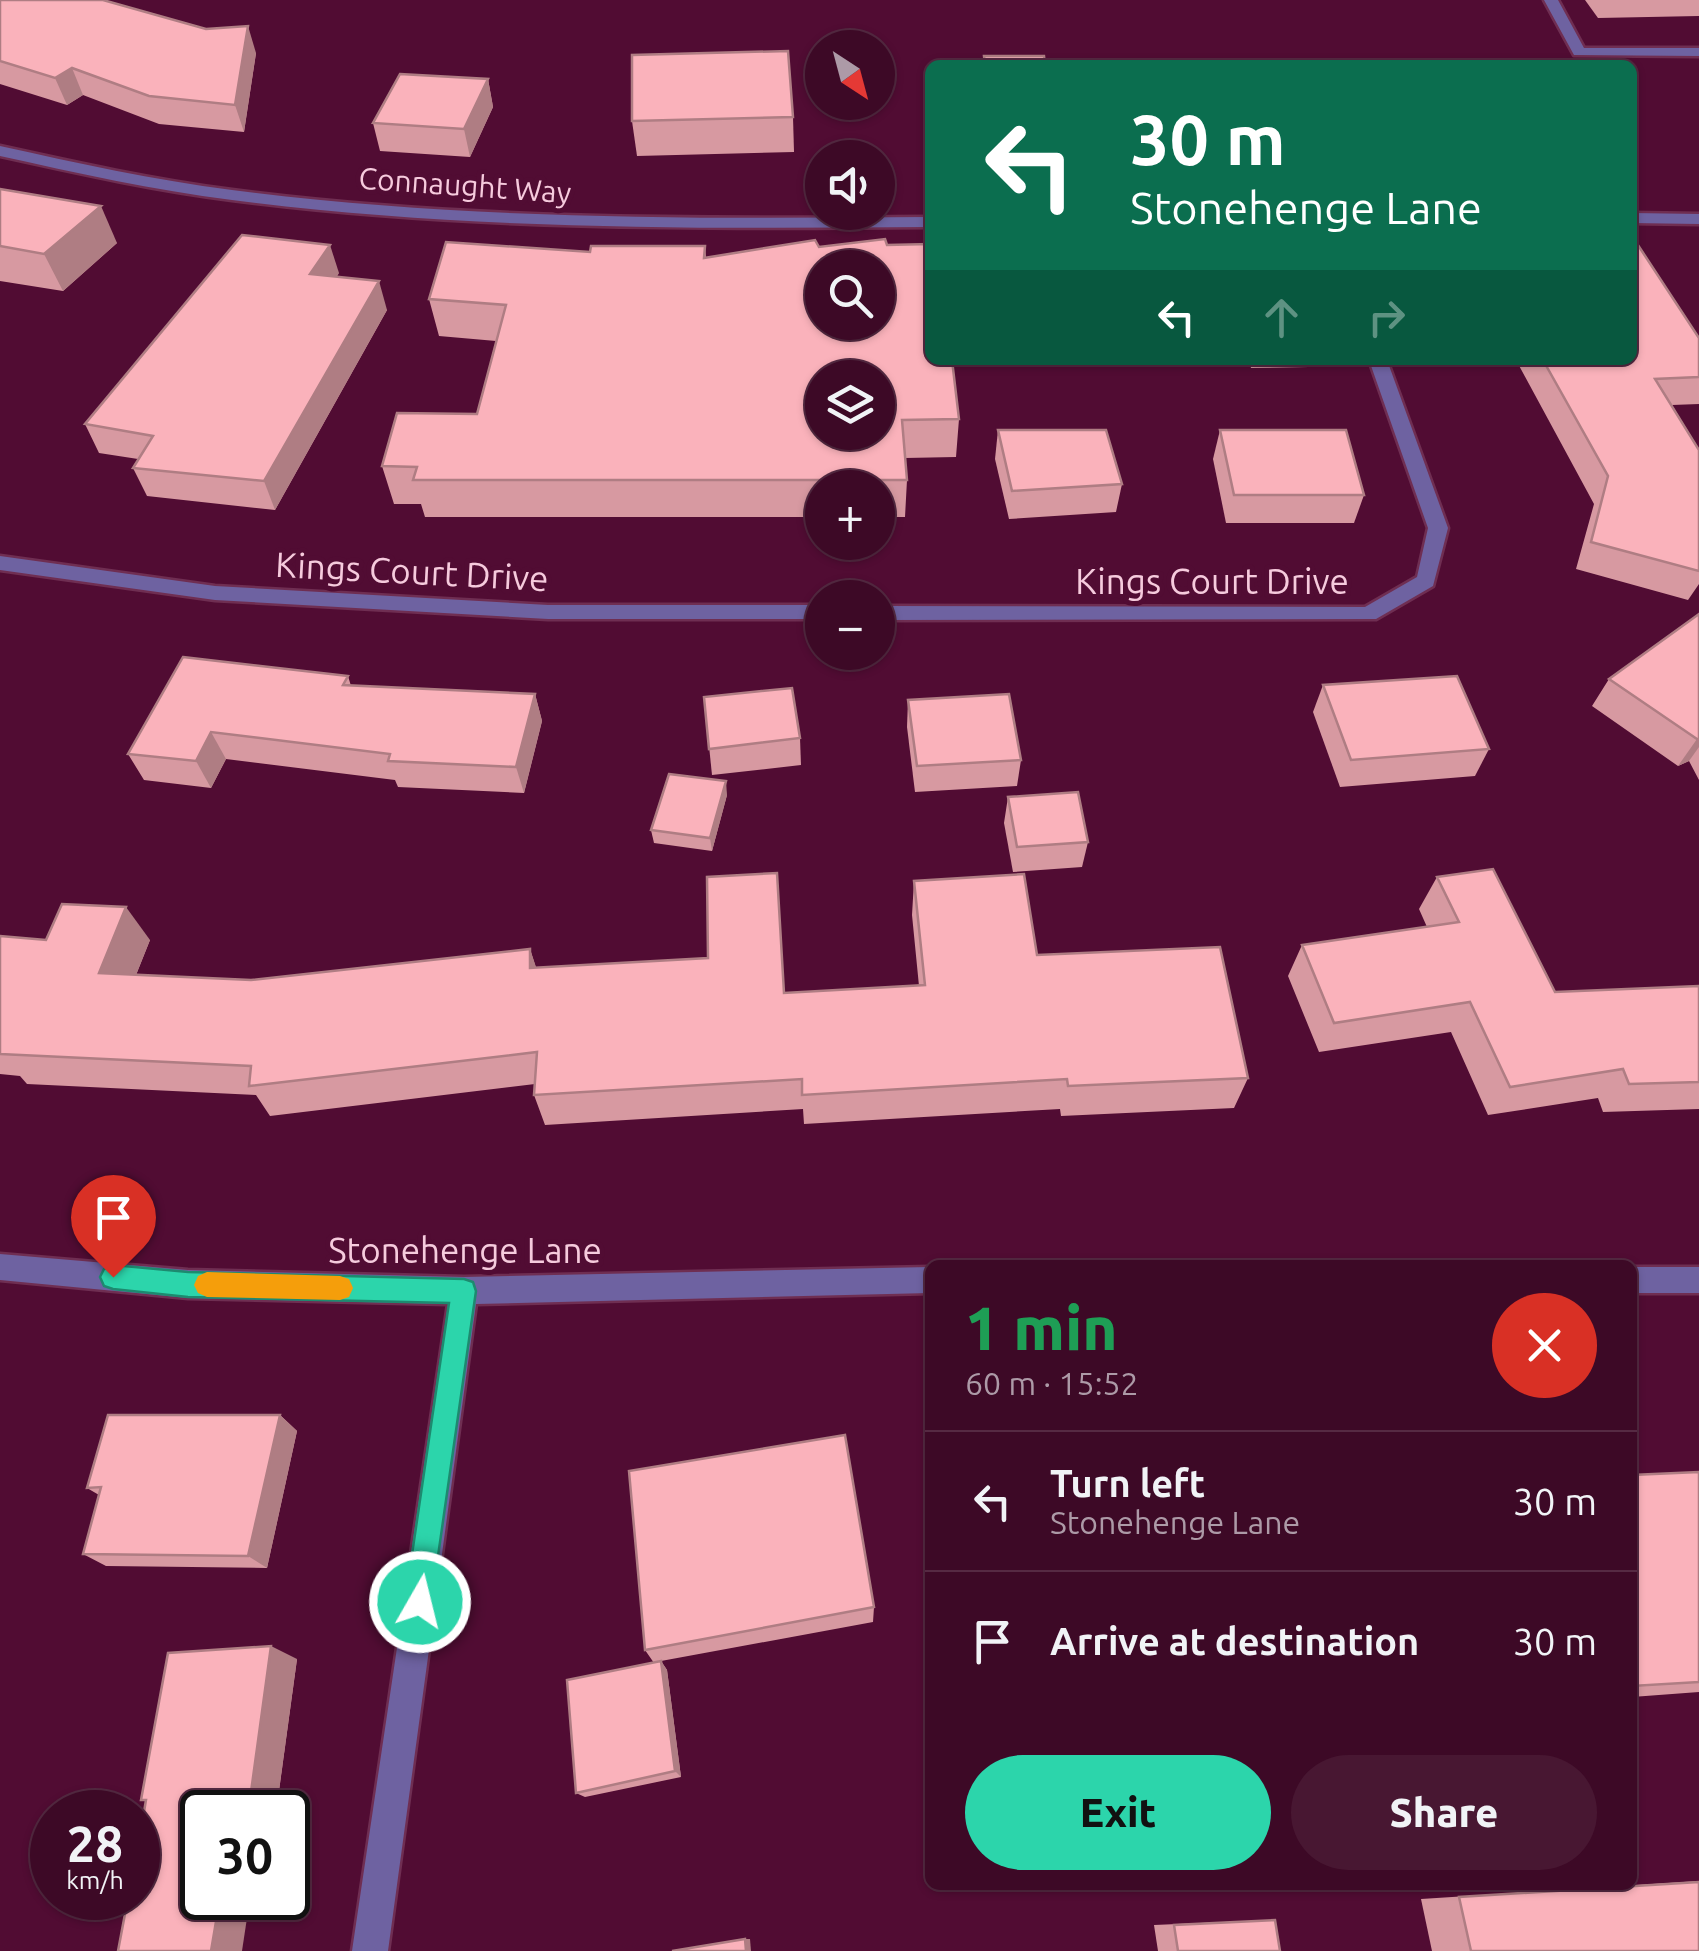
<!DOCTYPE html>
<html lang="en">
<head>
<meta charset="utf-8">
<style>
  :root { --surface:#3d0926; --page:#481732; --text:#f1f3f6; --muted:#ad9aa7; --line:#562a43; --accent:#2cd5ab }
  body { margin:0; font-family:Ubuntu,sans-serif; background:var(--page); color:var(--text); height:100vh; display:flex; flex-direction:column; font-size:38px; white-space:nowrap }
  * { box-sizing:border-box; margin:0 }
  p { font-size:32px; color:var(--muted) }
  .icon { flex:none; width:55px; height:55px; fill:none; stroke:currentColor; stroke-width:2; stroke-linecap:round; stroke-linejoin:round }
  .map { position:relative; flex:1; overflow:hidden }
  .drawer { position:absolute; left:925px; top:1260px; width:712px; height:630px; display:flex; flex-direction:column; background:var(--surface); border-radius:15px; box-shadow:0 2px 8px #0004,0 0 0 2px var(--line) }
  .drawer>* { flex:none }
  .guide { position:absolute; left:925px; top:60px; width:712px; height:305px; border-radius:15px; box-shadow:0 2px 8px #0004,0 0 0 2px var(--line); background:#0b6e4f; color:#fff; overflow:hidden }
  .needle { width:65px; rotate:144deg }
  .controls { position:absolute; left:805px; top:30px; display:grid; gap:20px }
  .controls a { display:grid; place-items:center; width:90px; height:90px; border-radius:50%; background:var(--surface); box-shadow:0 2px 8px #0004,0 0 0 2px var(--line); font-size:50px }
  .speed { position:absolute; left:30px; top:1790px; display:flex; gap:20px; font-size:50px; font-weight:700; text-align:center }
  .speed>* { display:grid; place-content:center; width:130px; height:130px; border-radius:50%; background:var(--surface); box-shadow:0 2px 8px #0004,0 0 0 2px var(--line); line-height:1 }
  .speed small { font-size:25px; font-weight:400 }
  .speed .limit { border:5px solid #111; border-radius:15px; background:#fff; color:#111 }
  .pin { position:absolute; display:grid; place-items:center; width:85px; height:85px; color:#fff; margin:-102px -42px; border-radius:50% 50% 50% 0; rotate:-45deg; box-shadow:0 0 10px #0007 }
  .pin .icon { rotate:45deg }
  .me { position:absolute; width:110px; margin:-55px; rotate:8deg; stroke-linejoin:round; filter:drop-shadow(0 0 8px #0008) }
  .turn { display:flex; align-items:center; gap:35px; height:210px; padding:0 40px; font-size:45px }
  .turn .icon { width:130px; height:130px; stroke-width:2.5 }
  .turn b { display:block; font-size:70px; line-height:85px }
  .lanes { display:flex; align-items:center; height:95px; padding:0 40px; background:#0003; justify-content:center; gap:50px; direction:ltr }
  .lanes .off { opacity:.35 }
  .round { display:grid; place-items:center; flex:none; width:105px; height:105px; border-radius:52px; background:var(--page) }
  .head { display:flex; align-items:center; justify-content:space-between; height:170px; padding:0 40px }
  h1 { font-size:60px; font-weight:800; line-height:75px; color:#1e9e55 }
  .button { display:flex; gap:20px; margin-top:auto; padding:20px 40px }
  .button a { flex:1; height:115px; border-radius:60px; background:var(--accent); color:#111; font-size:40px; font-weight:800; line-height:115px; text-align:center }
  .button a+a { background:var(--page); color:var(--text) }
  ul { padding:0; list-style:none }
  li { display:flex; align-items:center; gap:30px; height:140px; padding:0 40px; border-top:2px solid var(--line) }
  li div { flex:1 }
  li b { display:block; font-size:38px }
  li em { font-style:normal }
  .map>svg:first-child { display:block }
  .lines { fill:none; stroke-linecap:round; stroke-linejoin:round }
  .minor-casing { stroke:#6f2e52; stroke-width:5 }
  .minor { fill:#6e62a1; fill-rule:evenodd }
  .wall { fill:#d799a1 }
  .shaded-wall { fill:#af7d83 }
  .building { fill:#fab2bb; stroke:#af7d83; stroke-width:2.5; fill-rule:evenodd }
  .route { fill:#2cd5ab; stroke:#1d8a6f; stroke-width:2.5 }
  .slow { fill:#f59e0b }
  .labels { text-anchor:middle; dominant-baseline:central; stroke-width:10; stroke-linejoin:round; paint-order:stroke }
  .far-street-label { font-size:30px; fill:#f6cbdd; stroke:#510c33 }
  .street-label { font-size:35px; fill:#f6cbdd; stroke:#510c33 }
</style>
</head>
<body>
<div class="map">
<svg width="1699" height="1951" viewBox="0 0 1699 1951">
  <rect width="100%" height="100%" fill="#510c33"/>
  <g class="lines">
    <defs>
      <g id="minor">
        <path d="M 1544,0 L 1558,0 L 1584,48 L 1699,48 L 1699,56 L 1574,55 Z"/>
        <path d="M 0,146 C 77,163 154,180 232,190 C 463,220 697,219 930,217 L 930,227 C 697,229 463,230 232,200 C 153,190 77,173 0,156 Z"/>
        <path d="M 1632,213 L 1699,214 L 1699,224 L 1632,223 Z"/>
        <path d="M 1369,360 L 1387,360 L 1448,528 L 1433,586 L 1376,619 L 878,620 L 878,606 L 1365,607 L 1417,577 L 1428,528 Z"/>
        <path d="M 0,556 L 215,586 L 548,605 L 822,605 L 822,619 L 548,619 L 215,600 L 0,570 Z"/>
        <path d="M 0,1254 L 188,1270 L 464,1277 L 930,1267 L 930,1293 L 476,1304 L 388,1951 L 352,1951 L 448,1304 L 188,1298 L 0,1280 Z"/>
        <rect x="1632" y="1267" width="67" height="26"/>
      </g>
    </defs>
    <use href="#minor" class="minor-casing"/>
    <use href="#minor" class="minor"/>
  </g>
  <g class="wall">
    <path d="M 0,0 L 256,53 L 244,132 L 159,124 L 83,95 L 67,105 L 0,84 Z"/>
    <path d="M 1585,0 L 1699,0 L 1699,16 L 1598,18 Z"/>
    <path d="M 488,79 L 493,107 L 470,157 L 380,151 L 373,123 Z"/>
    <path d="M 793,117 L 794,152 L 637,156 L 632,121 Z"/>
    <path d="M 0,189 L 117,243 L 63,291 L 0,281 Z"/>
    <path d="M 705,246 L 706,258 L 819,247 L 959,419 L 956,457 L 905,458 L 907,480 L 905,517 L 878,517 L 878,488 L 822,488 L 822,517 L 425,517 L 421,504 L 394,504 L 382,466 L 477,414 L 496,341 L 439,336 L 429,299 L 590,252 Z"/>
    <path d="M 339,273 L 337,276 L 387,310 L 275,510 L 147,496 L 133,468 L 138,459 L 99,453 L 85,424 Z"/>
    <path d="M 1699,338 L 1699,404 L 1672,405 L 1699,450 L 1699,584 L 1688,600 L 1576,569 L 1594,504 L 1516,360 L 1632,360 Z"/>
    <path d="M 1249,360 L 1311,360 L 1309,367 L 1251,368 Z"/>
    <path d="M 998,430 L 1122,484 L 1116,512 L 1009,519 L 995,459 Z"/>
    <path d="M 1220,430 L 1364,495 L 1354,523 L 1226,523 L 1213,459 Z"/>
    <path d="M 1699,614 L 1699,780 L 1689,761 L 1678,766 L 1592,706 L 1609,679 Z"/>
    <path d="M 348,676 L 351,686 L 535,694 L 542,721 L 524,793 L 398,787 L 395,780 L 226,759 L 211,788 L 144,780 L 128,754 Z"/>
    <path d="M 1323,685 L 1489,749 L 1475,776 L 1340,787 L 1313,712 Z"/>
    <path d="M 704,697 L 800,738 L 801,765 L 712,775 Z"/>
    <path d="M 908,700 L 1021,760 L 1017,786 L 915,792 L 907,727 Z"/>
    <path d="M 727,795 L 712,851 L 654,843 L 651,830 Z"/>
    <path d="M 1008,797 L 1088,842 L 1082,867 L 1013,872 L 1004,823 Z"/>
    <path d="M 1437,877 L 1555,992 L 1699,986 L 1699,1109 L 1603,1112 L 1598,1098 L 1488,1115 L 1451,1032 L 1319,1052 L 1288,976 L 1302,945 L 1427,927 L 1419,909 Z"/>
    <path d="M 914,881 L 1037,955 L 1248,1078 L 1234,1108 L 1061,1116 L 1060,1109 L 804,1124 L 803,1109 L 545,1125 L 534,1095 L 535,1084 L 270,1116 L 256,1095 L 27,1084 L 20,1076 L 0,1074 L 0,936 L 46,940 L 150,940 L 136,975 L 251,980 L 530,949 L 536,968 L 784,993 L 919,986 L 912,915 Z"/>
    <path d="M 280,1415 L 297,1431 L 267,1568 L 106,1566 L 83,1554 L 99,1495 L 87,1488 Z"/>
    <path d="M 1699,1472 L 1699,1692 L 1632,1697 L 1632,1475 Z"/>
    <path d="M 874,1607 L 873,1622 L 661,1661 L 667,1670 L 681,1777 L 585,1797 L 576,1793 L 654,1663 L 645,1650 Z"/>
    <path d="M 297,1659 L 278,1798 L 141,1800 Z"/>
    <path d="M 1699,1881 L 1699,1951 L 1432,1951 L 1421,1899 Z"/>
    <path d="M 1248,1921 L 1280,1951 L 1158,1951 L 1154,1925 Z"/>
  </g>
  <g class="shaded-wall">
    <path d="M 248,26 L 256,53 L 244,132 L 235,105 Z"/>
    <path d="M 72,68 L 83,95 L 67,105 L 55,78 Z"/>
    <path d="M 488,79 L 493,107 L 470,157 L 464,129 Z"/>
    <path d="M 101,206 L 117,243 L 63,291 L 44,254 Z"/>
    <path d="M 330,245 L 339,273 L 320,302 L 310,274 Z"/>
    <path d="M 379,281 L 387,310 L 275,510 L 264,481 Z"/>
    <path d="M 535,694 L 542,721 L 524,793 L 516,767 Z"/>
    <path d="M 211,732 L 226,759 L 211,788 L 196,761 Z"/>
    <path d="M 1697,739 L 1699,739 L 1699,747 L 1689,761 L 1678,766 Z"/>
    <path d="M 726,781 L 727,795 L 712,851 L 710,838 Z"/>
    <path d="M 126,907 L 150,940 L 124,1005 L 99,973 Z"/>
    <path d="M 530,949 L 541,982 L 530,968 Z"/>
    <path d="M 280,1415 L 297,1431 L 267,1568 L 248,1556 Z"/>
    <path d="M 271,1646 L 297,1659 L 278,1798 L 251,1792 Z"/>
    <path d="M 661,1661 L 667,1670 L 681,1777 L 675,1771 Z"/>
    <path d="M 237,1793 L 265,1799 L 263,1812 L 234,1812 Z"/>
    <path d="M 220,1898 L 250,1898 L 242,1951 L 211,1951 Z"/>
    <path d="M 745,1939 L 750,1939 L 751,1951 L 746,1951 Z"/>
  </g>
  <g class="building">
    <path d="M 0,0 L 103,0 L 206,29 L 248,26 L 235,105 L 149,96 L 72,68 L 55,78 L 0,61 Z"/>
    <path d="M 788,51 L 793,117 L 632,121 L 632,55 Z"/>
    <path d="M 984,56 L 1044,56 L 1045,65 L 985,65 Z"/>
    <path d="M 400,74 L 488,79 L 464,129 L 373,123 Z"/>
    <path d="M 0,189 L 101,206 L 44,254 L 0,246 Z"/>
    <path d="M 242,235 L 330,245 L 310,274 L 379,281 L 264,481 L 133,468 L 153,436 L 85,424 Z"/>
    <path d="M 1632,236 L 1699,338 L 1699,377 L 1655,379 L 1699,450 L 1699,571 L 1591,542 L 1608,476 L 1543,360 L 1632,360 Z"/>
    <path d="M 885,239 L 887,245 L 930,244 L 930,360 L 952,360 L 959,419 L 902,420 L 907,480 L 413,480 L 417,467 L 382,466 L 397,413 L 477,414 L 506,305 L 429,299 L 446,242 L 590,252 L 591,246 L 705,246 L 704,258 L 815,240 L 819,247 ZM 822,268 L 878,268 L 878,322 L 822,322 ZM 822,378 L 878,378 L 878,432 L 822,432 Z"/>
    <path d="M 998,430 L 1106,430 L 1122,484 L 1012,491 Z"/>
    <path d="M 1220,430 L 1346,430 L 1364,495 L 1234,495 Z"/>
    <path d="M 1699,614 L 1699,739 L 1697,739 L 1609,679 Z"/>
    <path d="M 183,657 L 348,676 L 343,685 L 535,694 L 516,767 L 388,761 L 390,754 L 211,732 L 196,761 L 128,754 Z"/>
    <path d="M 1457,676 L 1489,749 L 1351,760 L 1323,685 Z"/>
    <path d="M 792,688 L 800,738 L 709,749 L 704,697 Z"/>
    <path d="M 1009,694 L 1021,760 L 917,766 L 908,700 Z"/>
    <path d="M 669,774 L 726,781 L 710,838 L 651,830 Z"/>
    <path d="M 1078,792 L 1088,842 L 1017,847 L 1008,797 Z"/>
    <path d="M 1493,869 L 1555,992 L 1699,986 L 1699,1082 L 1629,1084 L 1623,1069 L 1510,1087 L 1470,1002 L 1334,1023 L 1302,945 L 1459,922 L 1437,877 Z"/>
    <path d="M 777,873 L 784,993 L 925,985 L 914,881 L 1024,874 L 1037,955 L 1220,947 L 1248,1078 L 1068,1086 L 1067,1079 L 802,1095 L 802,1079 L 534,1095 L 537,1052 L 249,1086 L 251,1066 L 0,1054 L 0,936 L 46,940 L 62,904 L 126,907 L 99,973 L 251,980 L 530,949 L 530,968 L 708,958 L 707,877 Z"/>
    <path d="M 108,1415 L 280,1415 L 248,1556 L 83,1554 L 101,1487 L 87,1488 Z"/>
    <path d="M 845,1435 L 874,1607 L 645,1650 L 629,1471 Z"/>
    <path d="M 1699,1472 L 1699,1682 L 1632,1686 L 1632,1475 Z"/>
    <path d="M 271,1646 L 251,1792 L 237,1793 L 234,1812 L 202,1812 L 202,1898 L 220,1898 L 211,1951 L 118,1951 L 128,1898 L 138,1898 L 138,1847 L 146,1800 L 141,1800 L 168,1653 Z"/>
    <path d="M 661,1661 L 675,1771 L 576,1793 L 567,1680 Z"/>
    <path d="M 1699,1882 L 1699,1951 L 1471,1951 L 1459,1897 Z"/>
    <path d="M 1275,1920 L 1280,1951 L 1178,1951 L 1174,1925 Z"/>
    <path d="M 745,1939 L 746,1951 L 672,1951 Z"/>
  </g>
  <path class="route" d="M 113,1265 L 188,1272 L 464,1279 L 473,1282 L 476,1291 L 430,1612 L 420,1616 L 409,1612 L 405,1602 L 449,1303 L 188,1297 L 113,1289 L 104,1286 L 100,1277 L 104,1269 Z"/>
  <path class="slow" d="M 207,1272 L 340,1276 L 349,1279 L 353,1288 L 349,1297 L 340,1300 L 207,1297 L 198,1293 L 194,1285 L 198,1276 Z"/>
  <g class="labels">
    <g class="far-street-label">
      <text transform="translate(465 185) rotate(4)">Connaught Way</text>
    </g>
    <g class="street-label">
      <text transform="translate(412 571) rotate(3)">Kings Court Drive</text>
      <text x="1212" y="581">Kings Court Drive</text>
      <text x="465" y="1250">Stonehenge Lane</text>
    </g>
  </g>
</svg>
<div class="controls">
<a><svg class="needle" viewBox="-14 -14 28 28"><path d="M0-13l5 13h-10z" fill="#e53935"/><path d="M0 13l5-13h-10z" fill="#ad9aa7"/></svg></a>
<a><svg class="icon" aria-label="sound" viewBox="0 0 24 24"><path d="M4 9h4l5-4v14l-5-4H4zM17 9q2 3 0 6"/></svg></a>
<a><svg class="icon" aria-label="search" viewBox="0 0 24 24"><circle cx="10" cy="10" r="6"/><path d="M15 15l6 6"/></svg></a>
<a><svg class="icon" aria-label="layers" viewBox="0 0 24 24"><path d="M12 4l9 5-9 5-9-5zM3 14l9 5 9-5"/></svg></a>
<a>+</a>
<a>−</a>
</div>
<div class="speed"><div>28<small>km/h</small></div><div class="limit">30</div></div>
<div class="pin" style="left:113px;top:1277px;background:#d93025"><svg class="icon" aria-label="arrive" viewBox="0 0 24 24"><path d="M6 21V4h12l-3 4 3 4H6"/></svg></div>
<svg class="me" style="left:420px;top:1602px" viewBox="-20 -20 40 40"><circle r="17" fill="#2cd5ab" stroke="#fff" stroke-width="3"/><path d="M0-11L8 9 0 5-8 9z" fill="#fff"/></svg>
<div class="guide">
<div class="turn"><svg class="icon" aria-label="left" viewBox="0 0 24 24"><path d="M17 20v-9H6M10 6l-5 5 5 5"/></svg><div><b>30 m</b>Stonehenge Lane</div></div>
<div class="lanes"><svg class="icon" aria-label="left" viewBox="0 0 24 24"><path d="M17 20v-9H6M10 6l-5 5 5 5"/></svg><svg class="icon off" aria-label="ahead" viewBox="0 0 24 24"><path d="M12 20V5M6 11l6-6 6 6"/></svg><svg class="icon off" aria-label="right" viewBox="0 0 24 24"><path d="M7 20v-9h11M14 6l5 5-5 5"/></svg></div>
</div>
<section class="drawer">
<div class="head"><div><h1>1 min</h1><p>60 m · 15:52</p></div><a class="round" style="background:#d93025;color:#fff"><svg class="icon" aria-label="close" viewBox="0 0 24 24"><path d="M6 6l12 12M18 6L6 18"/></svg></a></div>
<ul>
<li><svg class="icon" aria-label="left" viewBox="0 0 24 24"><path d="M17 20v-9H6M10 6l-5 5 5 5"/></svg><div><b>Turn left</b><p>Stonehenge Lane</p></div><em>30 m</em></li>
<li><svg class="icon" aria-label="arrive" viewBox="0 0 24 24"><path d="M6 21V4h12l-3 4 3 4H6"/></svg><div><b>Arrive at destination</b></div><em>30 m</em></li>
</ul>
<div class="button"><a>Exit</a><a>Share</a></div>
</section>
</div>
</body>
</html>
